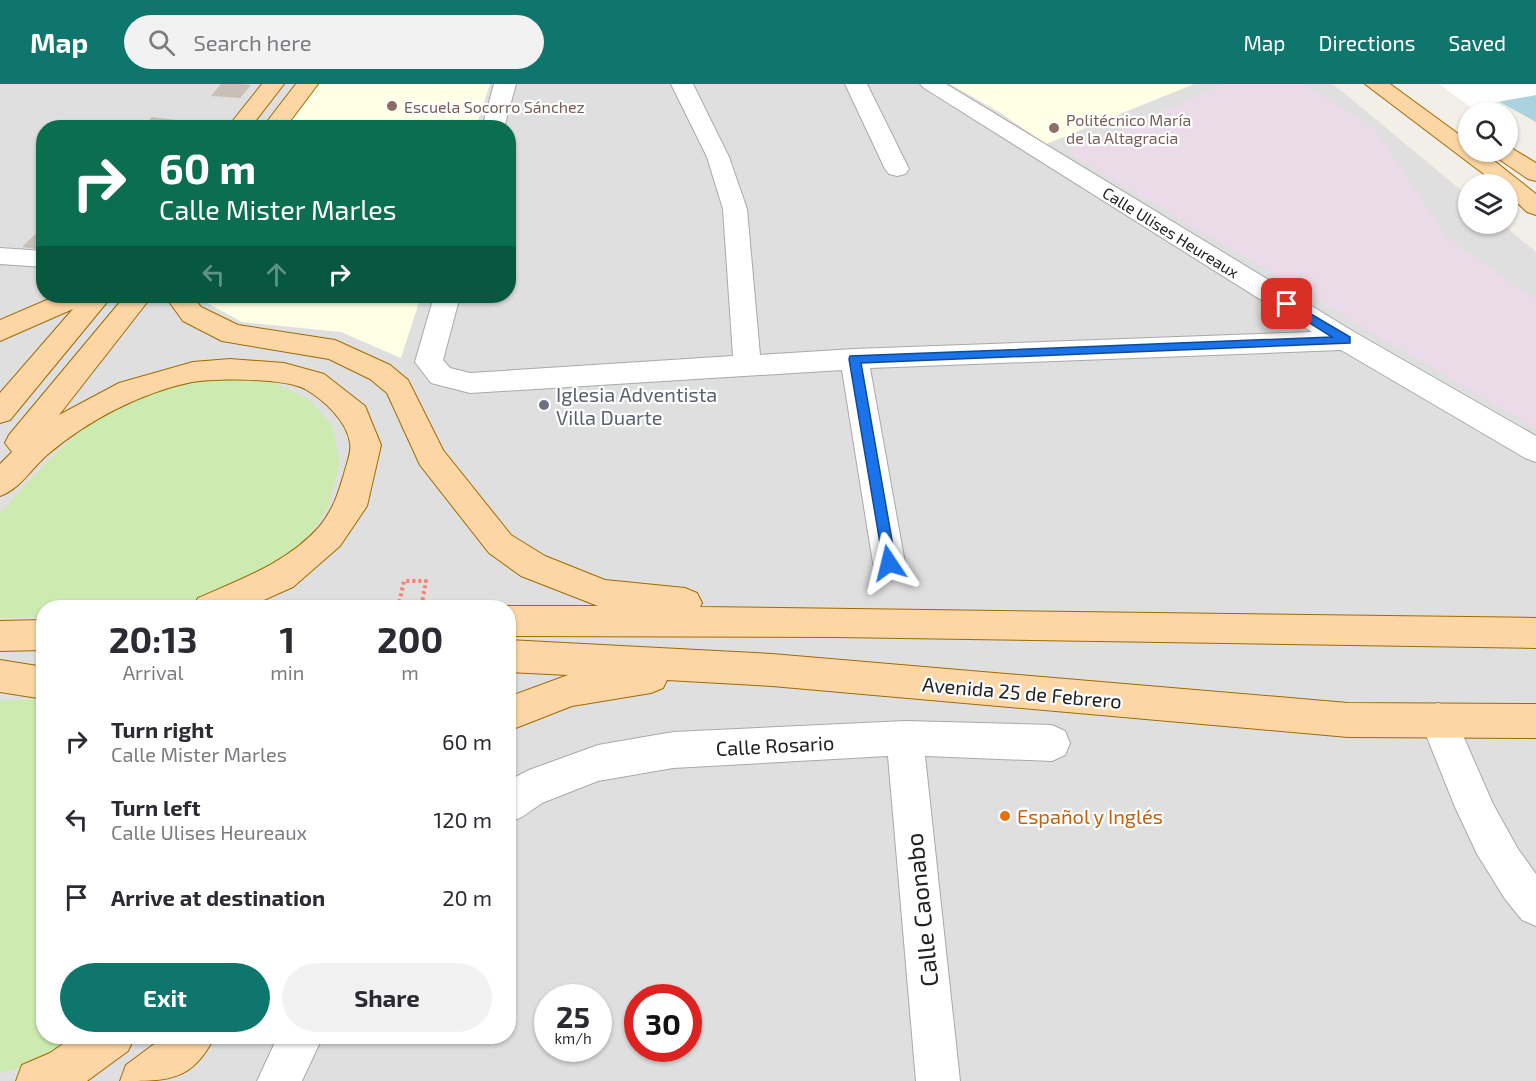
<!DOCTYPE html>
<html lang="en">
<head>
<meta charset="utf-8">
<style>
  :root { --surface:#fff; --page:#f2f2f3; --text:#2b2b33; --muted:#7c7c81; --accent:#0f766e }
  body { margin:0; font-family:"Exo 2",sans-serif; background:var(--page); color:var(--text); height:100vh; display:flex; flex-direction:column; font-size:22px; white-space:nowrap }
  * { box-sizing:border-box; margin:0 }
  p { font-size:20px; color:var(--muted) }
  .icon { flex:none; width:33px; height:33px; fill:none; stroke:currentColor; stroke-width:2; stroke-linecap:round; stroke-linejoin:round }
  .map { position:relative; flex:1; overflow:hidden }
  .details { position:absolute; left:36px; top:516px; width:480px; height:444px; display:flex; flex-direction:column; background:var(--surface); border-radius:24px; box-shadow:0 2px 4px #0004 }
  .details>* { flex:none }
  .top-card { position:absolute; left:36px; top:36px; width:480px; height:183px; border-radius:24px; box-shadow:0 2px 4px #0004; background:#0b6e4f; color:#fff; overflow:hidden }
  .controls { position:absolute; left:1458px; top:18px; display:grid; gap:12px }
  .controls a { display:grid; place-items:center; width:60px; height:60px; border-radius:50%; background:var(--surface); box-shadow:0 2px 4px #0004; font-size:30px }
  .speed { position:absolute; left:534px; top:900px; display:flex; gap:12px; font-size:30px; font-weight:700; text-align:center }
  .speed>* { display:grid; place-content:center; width:78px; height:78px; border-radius:50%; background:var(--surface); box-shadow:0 2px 4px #0004; line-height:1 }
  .speed small { font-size:15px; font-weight:400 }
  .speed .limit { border:9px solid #d22; background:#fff; color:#111 }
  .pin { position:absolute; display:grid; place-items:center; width:51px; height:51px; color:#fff; margin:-26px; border-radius:12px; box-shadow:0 3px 9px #0006 }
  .me { position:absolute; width:66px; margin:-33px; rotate:350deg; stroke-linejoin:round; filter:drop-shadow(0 0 4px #0008) }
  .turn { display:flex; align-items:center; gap:21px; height:126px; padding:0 24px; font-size:27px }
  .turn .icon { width:78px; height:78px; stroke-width:2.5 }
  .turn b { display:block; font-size:42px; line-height:51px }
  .lanes { display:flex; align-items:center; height:57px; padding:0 24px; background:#0003; justify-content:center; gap:30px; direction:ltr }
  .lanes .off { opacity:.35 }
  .eta { display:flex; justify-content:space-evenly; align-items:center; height:102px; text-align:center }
  .eta b { font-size:36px; font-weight:700; line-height:42px }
  .button { display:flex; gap:12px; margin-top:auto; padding:12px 24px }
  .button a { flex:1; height:69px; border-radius:36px; background:var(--accent); color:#fff; font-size:24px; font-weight:700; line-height:69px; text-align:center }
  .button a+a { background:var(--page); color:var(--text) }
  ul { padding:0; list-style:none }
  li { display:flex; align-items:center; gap:18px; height:78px; padding:0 24px }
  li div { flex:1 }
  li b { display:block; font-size:22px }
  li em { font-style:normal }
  header { display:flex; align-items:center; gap:36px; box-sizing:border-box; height:84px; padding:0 30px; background:var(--accent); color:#fff }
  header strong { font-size:28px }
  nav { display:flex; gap:33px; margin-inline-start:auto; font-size:21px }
  .search { width:420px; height:54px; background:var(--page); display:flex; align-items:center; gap:15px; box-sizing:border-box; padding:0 21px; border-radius:33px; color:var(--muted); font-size:22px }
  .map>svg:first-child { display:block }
  .residential { fill:#e0dfdf; fill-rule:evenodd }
  .industrial { fill:#ebdbe8 }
  .education { fill:#ffffe5 }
  .grass { fill:#cdebb0 }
  .water { fill:#aad3df }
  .pier { fill:#fff }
  .building { fill:#c7bfb8 }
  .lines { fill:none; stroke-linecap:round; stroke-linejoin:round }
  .minor-casing { stroke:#a9a9a9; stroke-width:2 }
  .major-casing { stroke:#a06b00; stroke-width:2 }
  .path { stroke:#fa8072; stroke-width:4; stroke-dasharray:3 3; stroke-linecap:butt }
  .minor { fill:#fff; fill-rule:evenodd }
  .major { fill:#fcd6a4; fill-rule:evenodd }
  .route { fill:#1a73e8; stroke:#114b97; stroke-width:1.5 }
  .education-dot { fill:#8d6e63; stroke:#fff; stroke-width:2 }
  .worship-dot { fill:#6b7280; stroke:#fff; stroke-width:2 }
  .food-dot { fill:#e8710a; stroke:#fff; stroke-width:2 }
  .labels { text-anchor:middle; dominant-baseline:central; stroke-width:4.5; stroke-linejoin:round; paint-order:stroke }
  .far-education-label { font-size:16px; fill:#785e54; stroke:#fff; text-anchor:start }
  .far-street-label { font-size:16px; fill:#222; stroke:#fff }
  .worship-label { font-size:20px; fill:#5b616d; stroke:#fff; text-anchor:start }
  .street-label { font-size:20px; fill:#222; stroke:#fff }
  .food-label { font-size:20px; fill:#c56008; stroke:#fff; text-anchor:start }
  .near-street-label { font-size:24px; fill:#222; stroke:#fff }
</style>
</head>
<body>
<header>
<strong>Map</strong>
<div class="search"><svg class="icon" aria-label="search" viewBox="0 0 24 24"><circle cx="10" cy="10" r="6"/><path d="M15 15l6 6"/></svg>Search here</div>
<nav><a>Map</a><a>Directions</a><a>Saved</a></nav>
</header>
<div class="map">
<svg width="1536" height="997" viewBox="0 0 1536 997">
  <rect width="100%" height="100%" fill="#f2efe9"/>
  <path class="residential" d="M 0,0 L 1333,0 L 1468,112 L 1468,140 L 1502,140 L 1536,168 L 1536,997 L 0,997 ZM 44,44 L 508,44 L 508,212 L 44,212 ZM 44,524 L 508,524 L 508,952 L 44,952 ZM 548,914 L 598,914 L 598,964 L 548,964 ZM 638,914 L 688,914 L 688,964 L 638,964 Z"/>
  <path class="industrial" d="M 1225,0 L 1302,0 L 1373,43 L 1447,154 L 1536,216 L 1536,345 L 1067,68 Z"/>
  <g class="education">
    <path d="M 319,0 L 490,0 L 476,43 L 283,44 Z"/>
    <path d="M 950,0 L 1194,0 L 1046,60 L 999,28 Z"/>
    <path d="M 194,212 L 421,212 L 401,274 L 341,248 L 242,238 Z"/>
  </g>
  <g class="grass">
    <path d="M 227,293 L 273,298 L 310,316 L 333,343 L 340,380 L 328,423 L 309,453 L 265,494 L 207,516 L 142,524 L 44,524 L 43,533 L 0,533 L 0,430 C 49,373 99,317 176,300 C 192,297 210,296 227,293 Z"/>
    <path d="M 43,615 L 44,952 L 89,953 L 38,981 L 0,989 L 0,617 Z"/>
  </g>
  <path class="water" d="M 1467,0 L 1536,0 L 1536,38 Z"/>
  <path class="pier" d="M 1440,0 L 1536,0 L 1536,11 L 1470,23 Z"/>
  <g class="building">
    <path d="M 221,0 L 241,0 L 251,1 L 240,14 L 211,12 Z"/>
    <path d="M 152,33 L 218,41 L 216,44 L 141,44 Z"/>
    <path d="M 44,142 L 44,166 L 22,163 Z"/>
  </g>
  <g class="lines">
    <defs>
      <g id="minor">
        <path d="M 494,0 L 516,0 L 504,44 L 482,44 Z"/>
        <path d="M 671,0 L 693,0 L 729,73 L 747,125 L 760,271 L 854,265 L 1312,248 L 924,4 L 920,0 L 946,0 L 1356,249 L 1536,352 L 1536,378 L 1525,374 L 1341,266 L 870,284 L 905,479 L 901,489 L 889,493 L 877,489 L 873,479 L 842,286 L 470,309 L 431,299 L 415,278 L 434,212 L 460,212 L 443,276 L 450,284 L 470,289 L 733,272 L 723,125 L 707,73 Z"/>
        <path d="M 845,0 L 867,0 L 909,85 L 905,90 L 897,92 L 889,90 L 885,85 Z"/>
        <path d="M 0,164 L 44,167 L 44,183 L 0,180 Z"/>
        <path d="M 1438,619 L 1451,624 L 1493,720 L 1518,765 L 1536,790 L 1536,842 L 1522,836 L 1505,815 L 1477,770 L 1455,723 L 1420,636 L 1425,624 Z"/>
        <path d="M 905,637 L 1052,641 L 1065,647 L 1070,659 L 1065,671 L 1052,677 L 925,672 L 960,997 L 916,997 L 888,672 L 673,684 L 598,697 L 542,719 L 522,733 L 508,739 L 508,697 L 529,686 L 598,661 L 673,648 Z"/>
        <path d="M 278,952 L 323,952 L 302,997 L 257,997 Z"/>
      </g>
      <g id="major">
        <path d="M 262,0 L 284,0 L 250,44 L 227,44 Z"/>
        <path d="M 296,0 L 318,0 L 285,44 L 262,44 Z"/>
        <path d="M 1365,0 L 1390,0 L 1468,57 L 1468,68 L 1483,68 L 1536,110 L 1536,131 L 1527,128 L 1508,110 L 1508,100 L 1497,100 Z"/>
        <path d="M 1508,62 L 1536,79 L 1536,97 L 1528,95 L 1496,73 L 1493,68 L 1508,68 Z"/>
        <path d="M 56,212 L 112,212 L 10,336 L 0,339 L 0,309 L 73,225 L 0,257 L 0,236 Z"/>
        <path d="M 125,212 L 152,212 L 59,331 L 119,299 L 193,278 L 230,275 L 284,279 L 324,290 L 365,322 L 381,361 L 367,422 L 340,462 L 293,503 L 246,524 L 193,524 L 198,514 C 241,495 287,479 319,443 C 333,426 338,410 344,390 C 346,381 352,368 350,359 C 347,337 324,316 305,305 C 284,294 216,294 192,298 C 140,309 88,336 47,371 C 31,385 20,405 0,412 L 0,380 L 12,368 L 5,359 L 9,351 Z"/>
        <path d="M 165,212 L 192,212 L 201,223 L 238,241 L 335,256 L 390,281 L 408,296 L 443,366 L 511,451 L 545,472 L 605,496 L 685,504 L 697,509 L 702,519 L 700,523 L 1536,534 L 1536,564 L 835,553 L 508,552 L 508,524 L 504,524 L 508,522 L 598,522 L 521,492 L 489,469 L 420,381 L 387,309 L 370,295 L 329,275 L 222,257 L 183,237 Z"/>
        <path d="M 44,536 L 44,566 L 0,567 L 0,537 Z"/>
        <path d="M 508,556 L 772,570 L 1348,619 L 1536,620 L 1536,654 L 1348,653 L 772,602 L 667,596 L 663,604 L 651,609 L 572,622 L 508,647 L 508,613 L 568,591 L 508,588 Z"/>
        <path d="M 0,576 L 44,583 L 44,615 L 0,608 Z"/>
        <path d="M 74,952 L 135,952 L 128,967 L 87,997 L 16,997 L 22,981 L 50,969 Z"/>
        <path d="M 165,952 L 215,952 C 192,997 170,997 120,997 L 126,981 Z"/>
      </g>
    </defs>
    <use href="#minor" class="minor-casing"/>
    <use href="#major" class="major-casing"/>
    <path class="path" d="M 398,524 L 404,497 L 426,497 L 421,524"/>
    <use href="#minor" class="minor"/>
    <use href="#major" class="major"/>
  </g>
  <path class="route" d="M 1287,216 L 1350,253 L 1350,259 L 861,279 L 896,479 L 889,485 L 884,483 L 849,275 L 850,272 L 1332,253 L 1283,222 L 1283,217 Z"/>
  <g class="education-dot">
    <circle cx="392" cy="22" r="6"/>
    <circle cx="1054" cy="44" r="6"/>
  </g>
  <circle class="worship-dot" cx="544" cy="321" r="6"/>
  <circle class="food-dot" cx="1005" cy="732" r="6"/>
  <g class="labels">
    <g class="far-education-label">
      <text x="404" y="22">Escuela Socorro Sánchez</text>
      <text x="1066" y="35">Politécnico María<tspan x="1066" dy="18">de la Altagracia</tspan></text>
    </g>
    <g class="far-street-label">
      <text transform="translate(1171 148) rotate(32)">Calle Ulises Heureaux</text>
    </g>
    <g class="worship-label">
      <text x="556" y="310">Iglesia Adventista<tspan x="556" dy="23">Villa Duarte</tspan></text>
    </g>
    <g class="street-label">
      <text transform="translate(1022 608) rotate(5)">Avenida 25 de Febrero</text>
      <text transform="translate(775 661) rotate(-3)">Calle Rosario</text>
    </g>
    <g class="food-label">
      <text x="1017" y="732">Español y Inglés</text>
    </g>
    <g class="near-street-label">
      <text transform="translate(921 826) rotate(-96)">Calle Caonabo</text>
    </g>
  </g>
</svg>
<div class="controls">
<a><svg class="icon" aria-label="search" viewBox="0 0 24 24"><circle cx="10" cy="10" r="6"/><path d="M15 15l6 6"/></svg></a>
<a><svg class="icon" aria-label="layers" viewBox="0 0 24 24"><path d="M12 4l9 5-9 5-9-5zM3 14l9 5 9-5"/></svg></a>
</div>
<div class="speed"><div>25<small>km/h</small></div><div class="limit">30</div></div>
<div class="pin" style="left:1287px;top:220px;background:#d93025"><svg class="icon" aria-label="arrive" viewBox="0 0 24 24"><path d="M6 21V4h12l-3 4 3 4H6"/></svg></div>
<svg class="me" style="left:889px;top:479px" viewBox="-20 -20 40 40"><path d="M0-17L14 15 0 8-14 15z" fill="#1a73e8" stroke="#fff" stroke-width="4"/></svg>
<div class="top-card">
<div class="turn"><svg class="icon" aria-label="right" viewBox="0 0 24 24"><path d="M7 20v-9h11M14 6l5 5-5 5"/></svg><div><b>60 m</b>Calle Mister Marles</div></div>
<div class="lanes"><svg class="icon off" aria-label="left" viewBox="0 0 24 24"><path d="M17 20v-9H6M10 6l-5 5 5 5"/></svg><svg class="icon off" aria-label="ahead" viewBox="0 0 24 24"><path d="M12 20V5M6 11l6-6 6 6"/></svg><svg class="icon" aria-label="right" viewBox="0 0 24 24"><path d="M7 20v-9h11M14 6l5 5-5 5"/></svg></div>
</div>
<section class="details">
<div class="eta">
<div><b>20:13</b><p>Arrival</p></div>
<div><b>1</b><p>min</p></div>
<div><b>200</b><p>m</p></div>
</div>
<ul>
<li><svg class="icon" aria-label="right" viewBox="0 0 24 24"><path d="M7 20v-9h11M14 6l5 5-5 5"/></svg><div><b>Turn right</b><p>Calle Mister Marles</p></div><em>60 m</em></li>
<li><svg class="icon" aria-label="left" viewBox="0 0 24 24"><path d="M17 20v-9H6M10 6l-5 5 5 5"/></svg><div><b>Turn left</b><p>Calle Ulises Heureaux</p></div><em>120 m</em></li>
<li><svg class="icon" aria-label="arrive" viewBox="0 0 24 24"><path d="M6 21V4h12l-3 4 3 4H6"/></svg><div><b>Arrive at destination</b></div><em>20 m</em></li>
</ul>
<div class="button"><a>Exit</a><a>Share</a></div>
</section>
</div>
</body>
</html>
